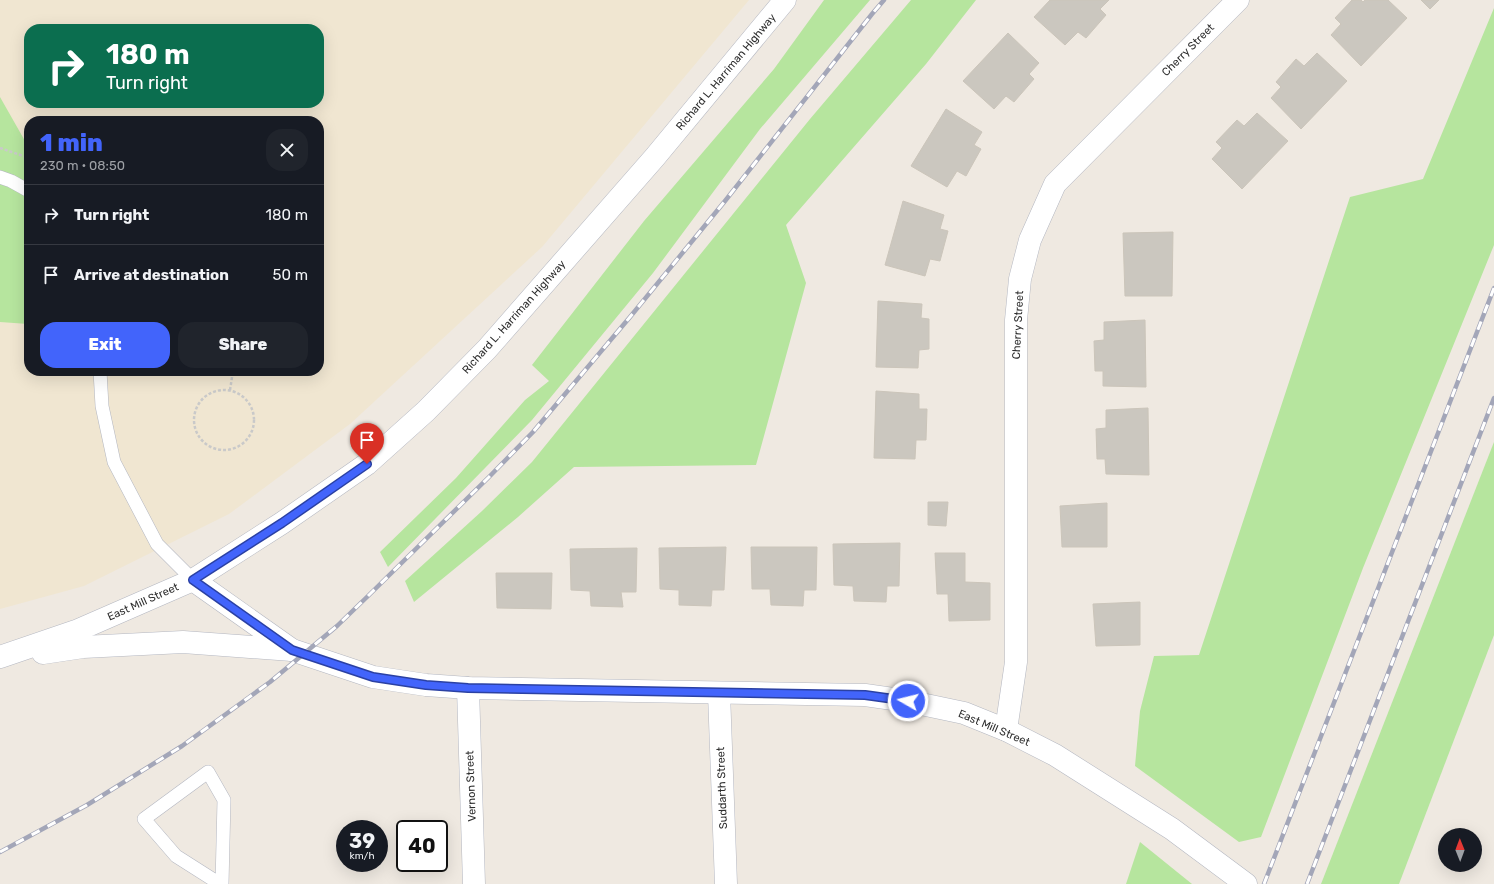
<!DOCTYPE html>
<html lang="en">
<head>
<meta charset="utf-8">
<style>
  :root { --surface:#171b24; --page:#20242c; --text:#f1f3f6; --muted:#9ea1a6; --line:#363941; --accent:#4264fb }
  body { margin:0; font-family:Rubik,sans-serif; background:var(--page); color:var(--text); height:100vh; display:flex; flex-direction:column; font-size:15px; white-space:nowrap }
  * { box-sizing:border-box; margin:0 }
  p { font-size:13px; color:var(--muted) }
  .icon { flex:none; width:22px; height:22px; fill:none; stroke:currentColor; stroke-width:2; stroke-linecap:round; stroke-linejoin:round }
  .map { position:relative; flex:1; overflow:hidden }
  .details { position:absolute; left:24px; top:116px; width:300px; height:260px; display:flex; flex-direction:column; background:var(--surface); border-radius:16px; box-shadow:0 4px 16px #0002 }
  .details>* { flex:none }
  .guide { position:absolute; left:24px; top:24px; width:300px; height:84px; border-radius:16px; box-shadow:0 4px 16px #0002; background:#0b6e4f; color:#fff; overflow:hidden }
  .needle { width:26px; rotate:359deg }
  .buttons { position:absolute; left:1438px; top:828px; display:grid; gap:8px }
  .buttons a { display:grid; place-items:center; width:44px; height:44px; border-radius:50%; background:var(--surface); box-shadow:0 4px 16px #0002; font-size:20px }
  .speed { position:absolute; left:336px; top:820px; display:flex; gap:8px; font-size:20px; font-weight:700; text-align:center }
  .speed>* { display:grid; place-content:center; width:52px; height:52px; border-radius:50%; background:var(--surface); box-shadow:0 4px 16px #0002; line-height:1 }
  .speed small { font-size:10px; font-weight:400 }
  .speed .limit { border:2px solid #111; border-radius:6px; background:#fff; color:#111 }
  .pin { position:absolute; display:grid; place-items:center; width:34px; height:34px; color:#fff; margin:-41px -17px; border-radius:50% 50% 50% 0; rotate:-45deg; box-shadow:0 0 4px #0007 }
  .pin .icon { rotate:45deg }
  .me { position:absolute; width:44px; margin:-22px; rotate:278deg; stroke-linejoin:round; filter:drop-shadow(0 0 3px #0008) }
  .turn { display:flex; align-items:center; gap:14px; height:84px; padding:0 16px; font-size:18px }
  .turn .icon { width:52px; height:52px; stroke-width:2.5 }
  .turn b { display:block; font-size:28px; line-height:34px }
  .round { display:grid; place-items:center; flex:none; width:42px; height:42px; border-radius:16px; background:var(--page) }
  .overview { display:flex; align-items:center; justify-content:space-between; height:68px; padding:0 16px }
  h1 { font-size:24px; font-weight:800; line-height:30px; color:var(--accent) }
  .cta { display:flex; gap:8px; margin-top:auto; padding:8px 16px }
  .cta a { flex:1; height:46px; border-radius:16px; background:var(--accent); color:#fff; font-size:16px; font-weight:800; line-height:46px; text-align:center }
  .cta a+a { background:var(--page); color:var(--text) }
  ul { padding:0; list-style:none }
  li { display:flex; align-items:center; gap:12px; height:60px; padding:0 16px; border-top:1px solid var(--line) }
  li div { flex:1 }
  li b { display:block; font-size:15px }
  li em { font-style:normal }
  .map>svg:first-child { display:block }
  .education { fill:#f0e6d1; fill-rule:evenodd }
  .green { fill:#b6e59e }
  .building { fill:#cbc7bf; stroke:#cbc5ba }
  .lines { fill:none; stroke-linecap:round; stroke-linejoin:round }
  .service-casing { stroke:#b4b7c1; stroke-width:14 }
  .minor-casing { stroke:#b4b7c1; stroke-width:23 }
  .tertiary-casing { stroke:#b4b7c1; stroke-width:23 }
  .secondary-casing { stroke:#b4b7c1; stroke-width:23 }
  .path { stroke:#c9c9c9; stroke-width:2.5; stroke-dasharray:3 2; stroke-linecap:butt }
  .service { stroke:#fff; stroke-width:13 }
  .minor { stroke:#fff; stroke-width:22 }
  .tertiary { stroke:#fff; stroke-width:22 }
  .secondary { stroke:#fff; stroke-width:22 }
  .rail-casing { stroke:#a3a6b8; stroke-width:4.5 }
  .rail { stroke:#fff; stroke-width:3; stroke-dasharray:9; stroke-linecap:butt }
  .route-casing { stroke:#2b41a3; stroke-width:10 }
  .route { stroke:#4264fb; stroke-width:7 }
  .labels { text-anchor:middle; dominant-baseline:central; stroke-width:3; stroke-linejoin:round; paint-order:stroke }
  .street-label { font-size:11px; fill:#2e2e2e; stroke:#fff }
</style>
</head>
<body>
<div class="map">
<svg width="1494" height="884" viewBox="0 0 1494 884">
  <rect width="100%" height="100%" fill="#efe9e1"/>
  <path class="education" d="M 0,0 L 749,0 L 542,247 L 350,424 L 229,514 L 84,586 L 0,609 ZM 29,29 L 319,29 L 319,103 L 29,103 ZM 29,121 L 319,121 L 319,371 L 29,371 Z"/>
  <g class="green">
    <path d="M 824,0 L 870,0 L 760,129 L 653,273 L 532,420 L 388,567 L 380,552 L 456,478 L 525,400 L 549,381 L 532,365 L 644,221 L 774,69 Z"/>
    <path d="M 911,0 L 976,0 L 926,64 L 786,225 L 806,283 L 756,465 L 574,467 L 518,517 L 414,602 L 405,581 L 482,511 L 532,462 L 810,119 Z"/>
    <path d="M 1494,8 L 1494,245 L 1363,568 L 1261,837 L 1239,842 L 1135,766 L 1140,711 L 1154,656 L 1199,655 L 1350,197 L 1423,179 Z"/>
    <path d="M 0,97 L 29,148 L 29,289 L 25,290 L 28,324 L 0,322 Z"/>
    <path d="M 1494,442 L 1494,635 L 1399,884 L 1321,884 Z"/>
    <path d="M 1140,842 L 1192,884 L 1126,884 Z"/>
  </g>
  <g class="building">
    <path d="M 1050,0 L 1109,0 L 1100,9 L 1106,15 L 1086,38 L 1078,32 L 1065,45 L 1034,17 Z"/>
    <path d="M 1352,0 L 1361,0 L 1363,2 L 1365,0 L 1388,0 L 1407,18 L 1361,66 L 1331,35 L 1341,24 L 1335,18 Z"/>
    <path d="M 1421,0 L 1439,0 L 1430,9 Z"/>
    <path d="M 1008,33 L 1039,63 L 1029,74 L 1034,79 L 1014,102 L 1006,96 L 994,109 L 963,81 Z"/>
    <path d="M 1317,53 L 1347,81 L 1301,129 L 1271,98 L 1281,87 L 1276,82 L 1296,59 L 1304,66 Z"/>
    <path d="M 946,109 L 982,132 L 974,145 L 981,149 L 966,176 L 957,171 L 947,187 L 911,166 Z"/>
    <path d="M 1257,113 L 1288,141 L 1242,189 L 1212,159 L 1222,148 L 1216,142 L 1237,120 L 1244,126 Z"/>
    <path d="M 903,201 L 944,215 L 940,229 L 948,231 L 940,261 L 930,259 L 925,276 L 885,265 Z"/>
    <path d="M 1173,232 L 1172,296 L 1125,296 L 1123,233 Z"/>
    <path d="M 878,301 L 922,304 L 921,318 L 929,319 L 929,349 L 919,350 L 918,368 L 876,367 Z"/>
    <path d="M 1145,320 L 1146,387 L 1103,386 L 1103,371 L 1095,371 L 1094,341 L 1104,340 L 1104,322 Z"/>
    <path d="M 876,391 L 919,394 L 919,409 L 927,409 L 926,440 L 916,440 L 915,459 L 874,458 Z"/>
    <path d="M 1148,408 L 1149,475 L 1106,474 L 1105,459 L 1097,459 L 1096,429 L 1106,428 L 1106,410 Z"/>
    <path d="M 928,502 L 948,502 L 946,526 L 928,525 Z"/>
    <path d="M 1107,503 L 1107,547 L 1062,547 L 1060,506 Z"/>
    <path d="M 900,543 L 899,586 L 887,586 L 886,602 L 854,601 L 853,586 L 834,585 L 833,544 Z"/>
    <path d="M 726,547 L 724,590 L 712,590 L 711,606 L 679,605 L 679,590 L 660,589 L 659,548 Z"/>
    <path d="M 751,547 L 817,547 L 816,590 L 804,590 L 803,606 L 771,605 L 770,589 L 752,589 Z"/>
    <path d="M 637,548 L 636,592 L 621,592 L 623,607 L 591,606 L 590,591 L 571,590 L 570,549 Z"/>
    <path d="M 935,553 L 965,553 L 965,582 L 990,583 L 990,620 L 949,621 L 948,594 L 937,594 Z"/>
    <path d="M 496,573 L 552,573 L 551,609 L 497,608 Z"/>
    <path d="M 1140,602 L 1140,645 L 1096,646 L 1093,604 Z"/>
  </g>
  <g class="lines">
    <defs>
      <g id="service">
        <path d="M 0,177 L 11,181 L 29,191"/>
        <path d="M 100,371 L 102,406 L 114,462 L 157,544 L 193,580"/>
        <path d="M 220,884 L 176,856 L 144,819 L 208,772 L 224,800 L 222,884"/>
      </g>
      <g id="minor">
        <path d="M 468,688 L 474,884"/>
        <path d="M 719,693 L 726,884"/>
        <path d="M 1006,730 L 1016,662 L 1016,320 L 1020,279 L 1030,240 L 1055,184 L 1238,0"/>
      </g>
      <path id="tertiary" d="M 193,580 L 292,650 L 373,677 L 426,685 L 468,688 L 865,695 L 907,701 L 964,713 L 1006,730 L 1055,755 L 1172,829 L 1246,884"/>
      <g id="secondary">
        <path d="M 43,653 L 83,647 L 183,642 L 292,650"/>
        <path d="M 0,657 L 76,631 L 193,580 L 282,523 L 367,464 L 426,411 L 487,349 L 655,157 L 785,0"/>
      </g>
    </defs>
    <use href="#service" class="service-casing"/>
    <use href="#minor" class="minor-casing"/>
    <use href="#tertiary" class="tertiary-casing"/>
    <use href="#secondary" class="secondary-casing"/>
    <g class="path">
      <path d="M 0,148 L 29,158"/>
      <path d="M 230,390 L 233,371"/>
      <circle cx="224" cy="420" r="30"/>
    </g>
    <use href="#service" class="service"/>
    <use href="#minor" class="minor"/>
    <use href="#tertiary" class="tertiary"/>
    <use href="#secondary" class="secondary"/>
    <defs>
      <g id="rail">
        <path d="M 0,852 L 87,805 L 182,746 L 270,682 L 337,626 L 368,596 L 489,477 L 533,432 L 630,317 L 725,201 L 872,14 L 884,0"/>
        <path d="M 1264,884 L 1494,288"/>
        <path d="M 1307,884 L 1494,398"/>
      </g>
    </defs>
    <use href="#rail" class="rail-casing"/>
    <use href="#rail" class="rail"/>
  </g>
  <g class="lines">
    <defs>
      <path id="route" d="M 367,464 L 282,523 L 193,580 L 292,650 L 373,677 L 426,685 L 468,688 L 865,695 L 908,701"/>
    </defs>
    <use href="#route" class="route-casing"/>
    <use href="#route" class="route"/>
  </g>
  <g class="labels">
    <g class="street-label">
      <text transform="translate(1188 50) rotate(-45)">Cherry Street</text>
      <text transform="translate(726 72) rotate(-50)">Richard L. Harriman Highway</text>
      <text transform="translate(514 317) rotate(-48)">Richard L. Harriman Highway</text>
      <text transform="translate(1018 325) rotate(-87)">Cherry Street</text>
      <text transform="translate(143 602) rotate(-24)">East Mill Street</text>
      <text transform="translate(994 728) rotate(23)">East Mill Street</text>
      <text transform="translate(471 786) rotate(-92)">Vernon Street</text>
      <text transform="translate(722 788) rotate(-92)">Suddarth Street</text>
    </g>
  </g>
</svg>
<div class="buttons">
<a><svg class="needle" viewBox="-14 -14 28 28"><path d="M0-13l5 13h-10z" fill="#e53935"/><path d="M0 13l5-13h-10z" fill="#9ea1a6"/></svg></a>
</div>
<div class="speed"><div>39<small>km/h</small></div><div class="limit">40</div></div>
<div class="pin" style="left:367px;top:464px;background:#d93025"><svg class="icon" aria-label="arrive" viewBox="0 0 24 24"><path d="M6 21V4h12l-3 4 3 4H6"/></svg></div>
<svg class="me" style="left:908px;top:701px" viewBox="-20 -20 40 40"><circle r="17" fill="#4264fb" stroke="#fff" stroke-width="3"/><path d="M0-11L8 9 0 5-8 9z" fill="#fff"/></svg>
<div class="guide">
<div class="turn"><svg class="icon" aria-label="right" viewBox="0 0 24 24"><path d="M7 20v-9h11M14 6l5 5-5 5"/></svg><div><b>180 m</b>Turn right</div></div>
</div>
<section class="details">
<div class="overview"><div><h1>1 min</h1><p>230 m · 08:50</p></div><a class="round"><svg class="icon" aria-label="close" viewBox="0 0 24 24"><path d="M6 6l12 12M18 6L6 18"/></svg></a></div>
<ul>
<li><svg class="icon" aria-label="right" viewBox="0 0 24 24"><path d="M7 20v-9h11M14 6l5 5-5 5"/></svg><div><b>Turn right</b></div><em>180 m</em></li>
<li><svg class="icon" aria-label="arrive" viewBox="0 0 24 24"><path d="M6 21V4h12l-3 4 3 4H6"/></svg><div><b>Arrive at destination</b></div><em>50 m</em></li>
</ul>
<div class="cta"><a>Exit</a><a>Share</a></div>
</section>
</div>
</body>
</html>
